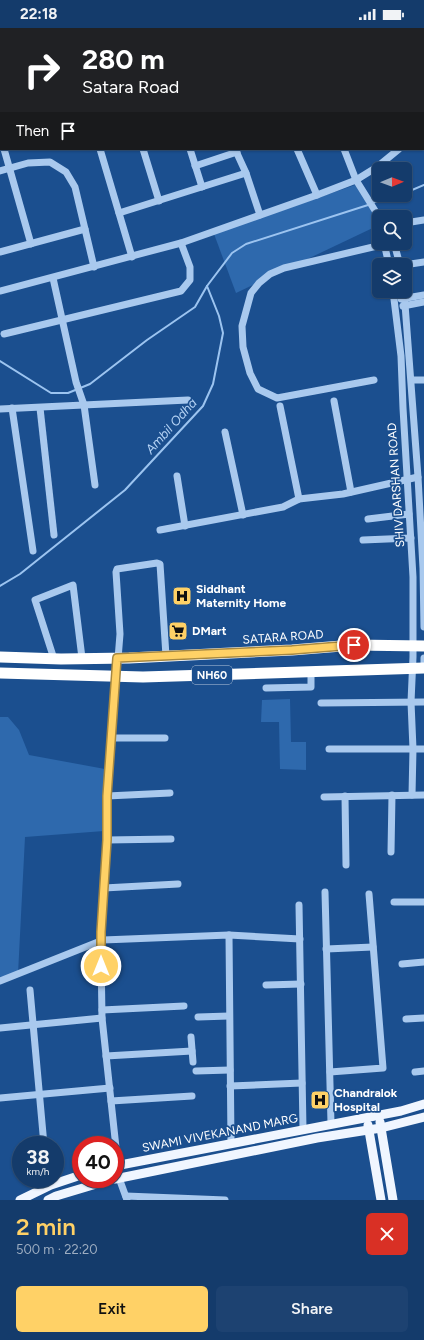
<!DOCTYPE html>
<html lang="en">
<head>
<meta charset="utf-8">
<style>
  :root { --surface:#143b6b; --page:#1d4271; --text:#f1f3f6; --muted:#9dadc1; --line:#33557e; --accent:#ffd166 }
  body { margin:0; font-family:Figtree,sans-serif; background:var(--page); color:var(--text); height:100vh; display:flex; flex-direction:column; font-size:15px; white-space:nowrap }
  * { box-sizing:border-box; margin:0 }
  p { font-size:13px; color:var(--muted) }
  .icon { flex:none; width:22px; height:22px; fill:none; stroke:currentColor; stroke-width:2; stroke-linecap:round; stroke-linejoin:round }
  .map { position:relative; height:1172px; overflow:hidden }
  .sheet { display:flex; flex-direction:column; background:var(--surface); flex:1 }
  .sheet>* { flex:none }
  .top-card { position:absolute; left:0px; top:0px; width:424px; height:122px; box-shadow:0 1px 3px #0004,0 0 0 1px var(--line); background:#202124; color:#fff; overflow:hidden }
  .needle { width:26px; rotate:89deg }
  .buttons { position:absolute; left:372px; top:134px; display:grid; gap:8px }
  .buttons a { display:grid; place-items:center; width:40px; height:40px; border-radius:6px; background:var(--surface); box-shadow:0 1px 3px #0004,0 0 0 1px var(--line); font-size:20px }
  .speed { position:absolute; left:12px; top:1108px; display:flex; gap:8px; font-size:20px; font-weight:700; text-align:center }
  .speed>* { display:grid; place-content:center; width:52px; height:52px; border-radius:50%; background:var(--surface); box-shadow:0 1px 3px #0004,0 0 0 1px var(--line); line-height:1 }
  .speed small { font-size:10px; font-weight:400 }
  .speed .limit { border:6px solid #d22; background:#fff; color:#111 }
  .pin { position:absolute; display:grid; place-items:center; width:34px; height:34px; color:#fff; margin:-17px; border:2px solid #fff; border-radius:50%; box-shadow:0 1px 4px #0007 }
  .me { position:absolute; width:44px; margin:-22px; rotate:0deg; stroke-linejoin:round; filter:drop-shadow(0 0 3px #0008) }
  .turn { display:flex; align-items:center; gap:14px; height:84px; padding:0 16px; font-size:18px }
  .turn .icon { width:52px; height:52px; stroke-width:2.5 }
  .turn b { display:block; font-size:28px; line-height:34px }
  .then { display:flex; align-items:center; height:38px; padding:0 16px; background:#0003; gap:8px; font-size:15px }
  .round { display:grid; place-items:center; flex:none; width:42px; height:42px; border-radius:6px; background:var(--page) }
  .summary { display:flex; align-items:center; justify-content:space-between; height:68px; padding:0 16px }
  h1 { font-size:24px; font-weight:600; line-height:30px; color:var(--accent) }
  .primary-button { display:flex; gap:8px; margin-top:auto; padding:8px 16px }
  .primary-button a { flex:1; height:46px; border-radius:6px; background:var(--accent); color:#111; font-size:16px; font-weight:600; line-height:46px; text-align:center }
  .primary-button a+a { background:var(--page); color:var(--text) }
  .status { display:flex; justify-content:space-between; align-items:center; height:28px; padding:0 20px; background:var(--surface); direction:ltr }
  .status svg { height:11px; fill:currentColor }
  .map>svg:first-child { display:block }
  .green { fill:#2e69ad }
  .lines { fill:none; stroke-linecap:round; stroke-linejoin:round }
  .stream { stroke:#9cc4f0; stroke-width:2 }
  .minor { stroke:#a9c9ee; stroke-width:7 }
  .major { stroke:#f0f6ff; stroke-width:9 }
  .highway { stroke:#fff; stroke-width:11 }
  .minor-bridge { stroke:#a9c9ee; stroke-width:7 }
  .route-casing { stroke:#a68842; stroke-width:10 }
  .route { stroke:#ffd166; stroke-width:7 }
  .labels { text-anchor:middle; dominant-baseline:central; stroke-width:3.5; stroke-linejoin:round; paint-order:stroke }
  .shield { fill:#1b4f8f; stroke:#bbcadd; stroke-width:1 }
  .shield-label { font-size:11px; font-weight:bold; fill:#fff }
  .street-label { font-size:12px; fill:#fff; stroke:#1b4f8f }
  .poi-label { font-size:12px; font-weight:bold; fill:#fff; stroke:#1b4f8f; text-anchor:start }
  .water-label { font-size:13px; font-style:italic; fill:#b5d3f5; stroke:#1b4f8f }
</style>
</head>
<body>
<div class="status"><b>22:18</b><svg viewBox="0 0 49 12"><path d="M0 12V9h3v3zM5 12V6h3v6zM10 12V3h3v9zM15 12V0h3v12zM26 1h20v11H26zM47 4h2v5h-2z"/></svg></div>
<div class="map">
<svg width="424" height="1172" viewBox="0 0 424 1172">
  <rect width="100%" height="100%" fill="#1b4f8f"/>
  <g class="green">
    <path d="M 355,157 L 379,194 L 379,197 L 236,265 L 214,206 Z"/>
    <path d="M 290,671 L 291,714 L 306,714 L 306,742 L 280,741 L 279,694 L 261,694 L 262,672 Z"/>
    <path d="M 0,689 L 8,689 L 19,702 L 29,727 L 105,741 L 104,803 L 25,809 L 18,946 L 0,949 Z"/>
  </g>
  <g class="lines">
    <g class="stream">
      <path d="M 405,165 L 424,157"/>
      <path d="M 372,175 L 398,167"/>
      <path d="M 0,333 L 51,365 L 68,365 L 90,356 L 147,312 L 195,279 L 207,258 L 232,225 L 246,216 L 368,177"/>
      <path d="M 0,558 L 20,546 L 125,462 L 203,378 L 213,356 L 223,305 L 219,288 L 207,258"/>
    </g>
    <g class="minor">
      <path d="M 32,0 L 32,1"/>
      <path d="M 69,0 L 69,1"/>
      <path d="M 131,0 L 133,1"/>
      <path d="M 215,0 L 215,1"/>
      <path d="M 297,0 L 298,1"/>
      <path d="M 346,0 L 347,1"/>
      <path d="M 397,0 L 397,1"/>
      <path d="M 116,1 L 116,0"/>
      <path d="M 335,1 L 337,0"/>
      <path d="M 423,26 L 424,25"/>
      <path d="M 0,64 L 1,64"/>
      <path d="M 423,66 L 424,68"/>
      <path d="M 423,102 L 424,101"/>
      <path d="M 0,106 L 1,109"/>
      <path d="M 4,121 L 31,216"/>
      <path d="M 100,121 L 132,229"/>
      <path d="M 143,121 L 159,173"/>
      <path d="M 190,121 L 202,159"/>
      <path d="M 235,121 L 246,145 L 260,187"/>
      <path d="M 297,121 L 317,167"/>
      <path d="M 344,121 L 356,152 L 379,189"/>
      <path d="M 195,138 L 237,124"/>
      <path d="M 0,143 L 28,135 L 50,134 L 66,144 L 75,159 L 94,239"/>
      <path d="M 119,185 L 246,145"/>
      <path d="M 405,195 L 424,192"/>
      <path d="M 384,215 L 389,237"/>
      <path d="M 394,215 L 400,237"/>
      <path d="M 0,224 L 85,201"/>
      <path d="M 404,237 L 424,234"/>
      <path d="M 53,250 L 76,354 L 84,377 L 95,457"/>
      <path d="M 0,263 L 181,215 L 317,167 L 356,152 L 377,139 L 399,121"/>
      <path d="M 393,263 L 401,328 L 403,380 L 413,549 L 413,629 L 411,674 L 413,721 L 412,767"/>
      <path d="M 404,263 L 418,449 L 423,540 L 424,599"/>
      <path d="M 401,271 L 424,267"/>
      <path d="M 403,278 L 424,274"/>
      <path d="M 4,306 L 181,263 L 190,252 L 190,239 L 181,215"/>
      <path d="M 374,352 L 277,370 L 258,361 L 250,345 L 243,319 L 242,298 L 251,265 L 259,255 L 270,246 L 284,240 L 390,215"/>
      <path d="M 412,352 L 424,352"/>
      <path d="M 334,373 L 351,464"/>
      <path d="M 280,378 L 299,471"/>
      <path d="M 12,380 L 33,523"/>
      <path d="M 40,380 L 54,507"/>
      <path d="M 0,381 L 188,372"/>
      <path d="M 225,404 L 243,487"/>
      <path d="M 177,448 L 185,498"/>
      <path d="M 368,491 L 409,486"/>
      <path d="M 160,502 L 283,479 L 299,471 L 343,466 L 418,449"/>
      <path d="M 363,512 L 411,510"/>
      <path d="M 54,631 L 35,572 L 73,557 L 82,630"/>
      <path d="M 424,640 L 424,630"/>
      <path d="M 266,660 L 311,659 L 311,643"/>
      <path d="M 321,675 L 424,674"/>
      <path d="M 111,710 L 165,710"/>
      <path d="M 329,721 L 424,721"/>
      <path d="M 107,768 L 170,765"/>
      <path d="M 345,768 L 346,837"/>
      <path d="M 324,769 L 424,767"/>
      <path d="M 107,812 L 171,811"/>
      <path d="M 391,824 L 392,767"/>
      <path d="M 104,860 L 178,856"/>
      <path d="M 325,864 L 331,1095"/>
      <path d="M 394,874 L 424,874"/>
      <path d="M 299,877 L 303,1101"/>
      <path d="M 101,904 L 107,812 L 107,768 L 120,606 L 116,544 L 117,541 L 157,535 L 160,536 L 166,628"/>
      <path d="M 229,907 L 231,1115"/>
      <path d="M 326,921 L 373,919"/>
      <path d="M 101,923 L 102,990 L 118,1138 L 119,1150 L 127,1172"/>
      <path d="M 402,936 L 424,934"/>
      <path d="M 0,953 L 103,912 L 229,907 L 300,911"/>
      <path d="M 266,957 L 301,956"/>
      <path d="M 30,962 L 44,1117"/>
      <path d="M 102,982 L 184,978"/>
      <path d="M 198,989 L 229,988"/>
      <path d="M 406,991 L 424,990"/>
      <path d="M 0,1000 L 102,990"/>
      <path d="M 191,1009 L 193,1034"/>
      <path d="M 106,1028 L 192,1023"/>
      <path d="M 196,1043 L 230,1042"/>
      <path d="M 330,1044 L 383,1040 L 369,866"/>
      <path d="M 415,1044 L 424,1043"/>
      <path d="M 230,1058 L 302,1055"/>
      <path d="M 0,1070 L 110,1060"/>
      <path d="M 111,1073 L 192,1068"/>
      <path d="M 126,1168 L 225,1172"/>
    </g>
    <g class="major">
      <path d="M 380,1094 L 393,1172"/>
      <path d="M 368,1097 L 381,1172"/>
      <path d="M 115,1138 L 401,1083 L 424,1076"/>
      <path d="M 115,1151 L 317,1110 L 381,1100 L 424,1089"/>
      <path d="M 20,1172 L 51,1157 L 81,1147"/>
      <path d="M 48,1172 L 56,1168 L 113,1151"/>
    </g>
    <g class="highway">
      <path d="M 0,629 L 61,631 L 129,630 L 292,622 L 354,617 L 424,618"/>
      <path d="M 0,645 L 143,649 L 424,640"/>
    </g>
    <path class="minor-bridge" d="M 101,923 L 101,904"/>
  </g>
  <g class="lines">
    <defs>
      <path id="route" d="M 101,938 L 101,904 L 107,812 L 107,768 L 117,630 L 292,622 L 354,617"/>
    </defs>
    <use href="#route" class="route-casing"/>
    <use href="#route" class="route"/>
  </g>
  <defs>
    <symbol id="hospital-square" viewBox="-11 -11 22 22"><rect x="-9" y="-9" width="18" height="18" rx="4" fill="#ffd166" stroke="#1b4f8f"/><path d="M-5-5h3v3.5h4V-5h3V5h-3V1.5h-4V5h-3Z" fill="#111"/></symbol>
    <symbol id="supermarket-square" viewBox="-11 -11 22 22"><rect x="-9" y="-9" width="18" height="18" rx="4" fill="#ffd166" stroke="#1b4f8f"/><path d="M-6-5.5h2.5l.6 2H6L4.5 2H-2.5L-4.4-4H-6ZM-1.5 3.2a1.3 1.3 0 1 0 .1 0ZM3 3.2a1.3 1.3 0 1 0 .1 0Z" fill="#111"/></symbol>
  </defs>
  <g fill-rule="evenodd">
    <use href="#hospital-square" x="171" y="557" width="22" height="22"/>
    <use href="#supermarket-square" x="167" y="592" width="22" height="22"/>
    <use href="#hospital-square" x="309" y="1061" width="22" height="22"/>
  </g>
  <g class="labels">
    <rect class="shield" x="192" y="638" width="40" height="18" rx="3"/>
    <g class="shield-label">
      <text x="212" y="647">NH60</text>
    </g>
    <g class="street-label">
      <text transform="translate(396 457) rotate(-94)">SHIV DARSHAN ROAD</text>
      <text transform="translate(283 609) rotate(-4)">SATARA ROAD</text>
      <text transform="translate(220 1105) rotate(-11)">SWAMI VIVEKANAND MARG</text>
    </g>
    <g class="poi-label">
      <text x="196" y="561">Siddhant<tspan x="196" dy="14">Maternity Home</tspan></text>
      <text x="192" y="603">DMart</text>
      <text x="334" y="1065">Chandralok<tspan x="334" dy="14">Hospital</tspan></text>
    </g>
    <g class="water-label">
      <text transform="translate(171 398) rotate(-48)">Ambil Odha</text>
    </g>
  </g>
</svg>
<div class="buttons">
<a><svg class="needle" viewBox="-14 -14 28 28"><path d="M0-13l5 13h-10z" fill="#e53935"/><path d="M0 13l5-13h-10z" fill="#9dadc1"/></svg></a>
<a><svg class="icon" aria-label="search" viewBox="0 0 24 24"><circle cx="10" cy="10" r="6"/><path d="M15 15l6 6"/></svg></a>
<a><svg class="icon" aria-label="layers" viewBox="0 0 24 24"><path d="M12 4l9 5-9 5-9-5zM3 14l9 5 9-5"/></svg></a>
</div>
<div class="speed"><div>38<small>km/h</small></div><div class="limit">40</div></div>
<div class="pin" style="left:354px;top:617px;background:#d93025"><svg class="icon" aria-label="arrive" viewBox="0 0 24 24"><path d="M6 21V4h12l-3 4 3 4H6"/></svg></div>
<svg class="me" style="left:101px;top:938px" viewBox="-20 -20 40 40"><circle r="17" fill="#ffd166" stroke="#fff" stroke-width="3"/><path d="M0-11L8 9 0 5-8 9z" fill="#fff"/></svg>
<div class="top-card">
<div class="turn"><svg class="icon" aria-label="right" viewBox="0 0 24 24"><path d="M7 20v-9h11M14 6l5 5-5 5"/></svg><div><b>280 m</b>Satara Road</div></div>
<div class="then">Then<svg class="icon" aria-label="arrive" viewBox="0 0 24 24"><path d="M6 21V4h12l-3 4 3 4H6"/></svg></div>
</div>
</div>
<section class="sheet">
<div class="summary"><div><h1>2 min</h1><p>500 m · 22:20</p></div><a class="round" style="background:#d93025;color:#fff"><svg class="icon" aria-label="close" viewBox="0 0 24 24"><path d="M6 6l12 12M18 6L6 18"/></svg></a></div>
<div class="primary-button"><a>Exit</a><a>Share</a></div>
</section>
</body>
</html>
